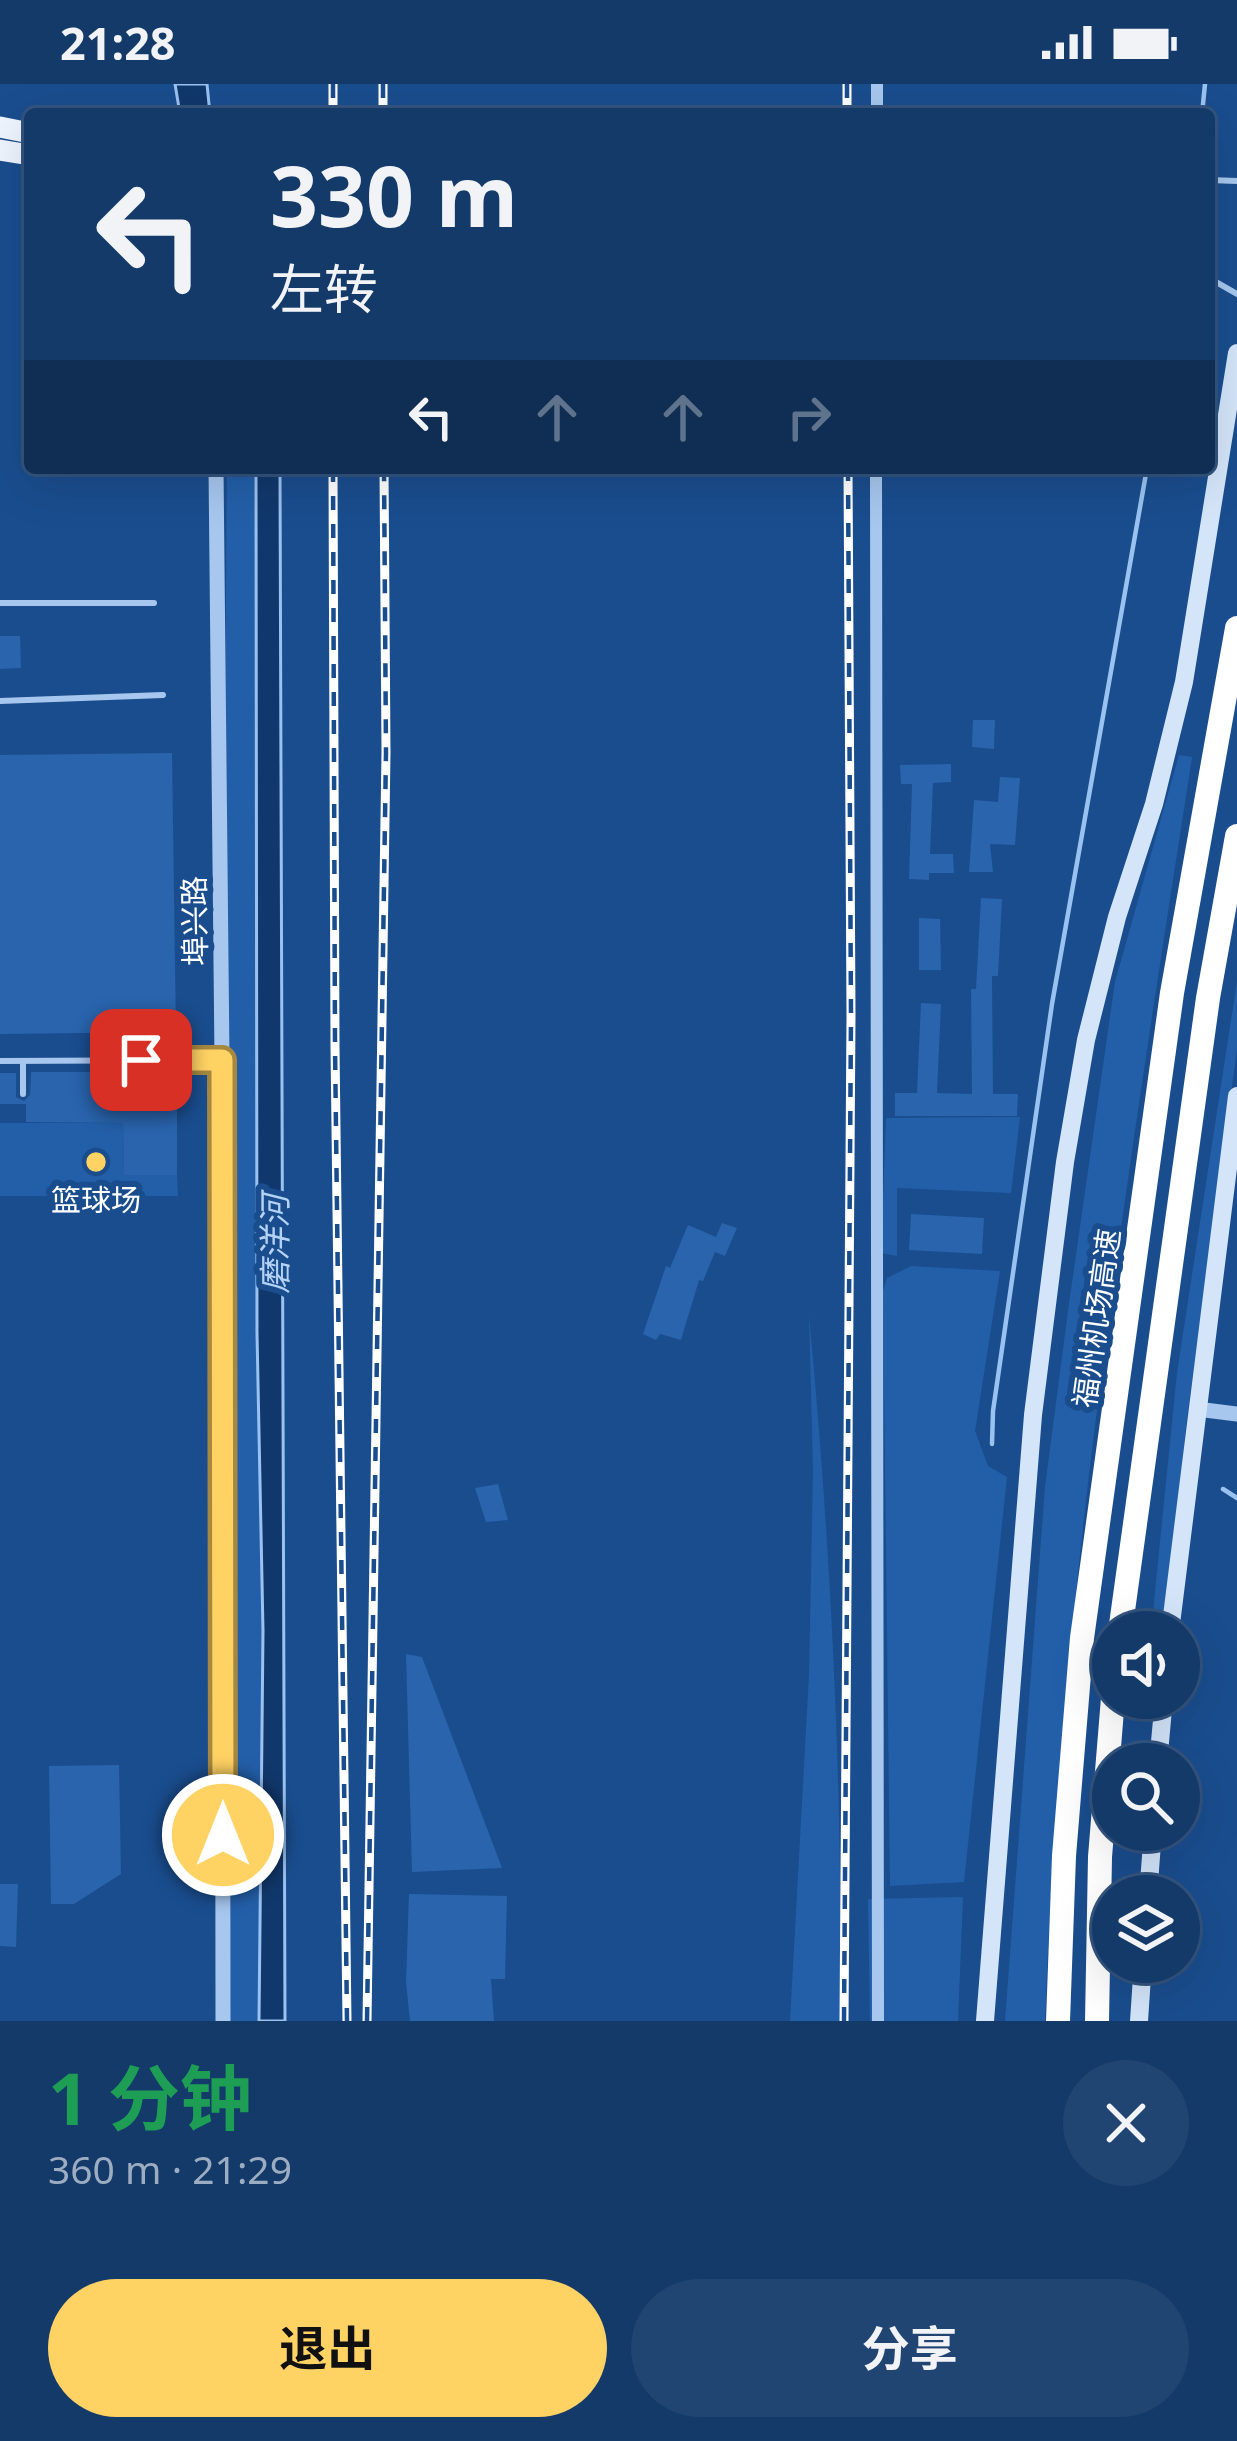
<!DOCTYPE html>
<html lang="zh">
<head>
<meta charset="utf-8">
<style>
  :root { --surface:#143a6a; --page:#214572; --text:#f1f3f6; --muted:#9dadc1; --line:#33547e; --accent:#ffd264 }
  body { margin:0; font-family:"Noto Sans","Noto Sans SC",sans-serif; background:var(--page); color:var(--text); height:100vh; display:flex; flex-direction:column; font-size:45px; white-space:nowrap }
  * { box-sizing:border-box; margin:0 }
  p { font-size:39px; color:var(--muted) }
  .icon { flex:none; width:66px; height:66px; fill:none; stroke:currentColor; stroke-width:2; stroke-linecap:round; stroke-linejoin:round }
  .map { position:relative; height:1937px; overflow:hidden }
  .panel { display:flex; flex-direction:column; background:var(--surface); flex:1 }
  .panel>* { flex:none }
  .hud { position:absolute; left:24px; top:24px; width:1191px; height:366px; border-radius:12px; box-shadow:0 12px 48px #0002,0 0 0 3px var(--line); background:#143a6a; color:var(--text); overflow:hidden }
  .tools { position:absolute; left:1092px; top:1527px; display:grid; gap:24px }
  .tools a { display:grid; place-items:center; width:108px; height:108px; border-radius:50%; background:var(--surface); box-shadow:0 12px 48px #0002,0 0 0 3px var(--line); font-size:60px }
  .pin { position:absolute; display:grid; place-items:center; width:102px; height:102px; color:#fff; margin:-51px; border-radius:24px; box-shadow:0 6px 18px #0006 }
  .me { position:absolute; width:132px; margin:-66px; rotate:0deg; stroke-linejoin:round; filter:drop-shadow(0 0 9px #0008) }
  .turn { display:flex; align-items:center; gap:42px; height:252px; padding:0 48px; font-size:54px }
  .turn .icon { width:156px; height:156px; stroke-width:2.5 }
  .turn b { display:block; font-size:84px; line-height:102px }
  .lanes { display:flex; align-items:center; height:114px; padding:0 48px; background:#0003; justify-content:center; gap:60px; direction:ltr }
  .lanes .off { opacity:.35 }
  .round { display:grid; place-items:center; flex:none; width:126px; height:126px; border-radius:63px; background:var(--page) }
  .head { display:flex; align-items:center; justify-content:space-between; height:204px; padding:0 48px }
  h1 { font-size:72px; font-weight:700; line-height:90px; color:#1e9e55 }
  .primary-button { display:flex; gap:24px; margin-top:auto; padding:24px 48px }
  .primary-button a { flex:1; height:138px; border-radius:72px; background:var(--accent); color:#111; font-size:48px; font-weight:700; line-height:138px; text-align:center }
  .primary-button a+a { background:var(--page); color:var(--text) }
  .status { display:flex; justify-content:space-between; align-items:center; height:84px; padding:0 60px; background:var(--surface); direction:ltr }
  .status svg { height:33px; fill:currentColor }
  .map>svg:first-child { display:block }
  .green { fill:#235fa8 }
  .water { fill:#11386c; stroke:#9ac2f0; stroke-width:3 }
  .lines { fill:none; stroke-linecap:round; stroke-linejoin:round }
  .stream { stroke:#9ac2f0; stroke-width:4.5 }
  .building { fill:#2964ad }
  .service { stroke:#a7c7ee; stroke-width:6 }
  .minor { stroke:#a7c7ee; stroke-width:12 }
  .tertiary { stroke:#a7c7ee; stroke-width:15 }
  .secondary { stroke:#d4e5fa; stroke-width:18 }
  .primary { stroke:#eef5ff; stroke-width:21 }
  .motorway { stroke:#fff; stroke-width:24 }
  .rail-casing { stroke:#fff; stroke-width:9 }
  .rail { stroke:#1a4d8e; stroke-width:4.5; stroke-dasharray:14; stroke-linecap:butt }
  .route-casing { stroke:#a68841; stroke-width:30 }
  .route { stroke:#ffd264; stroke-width:21 }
  .poi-dot { fill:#ffd264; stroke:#1a4d8e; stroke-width:4.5 }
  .labels { text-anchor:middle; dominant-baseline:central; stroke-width:12; stroke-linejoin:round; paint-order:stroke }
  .street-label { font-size:30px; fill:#fff; stroke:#1a4d8e }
  .poi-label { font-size:30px; fill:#fff; stroke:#1a4d8e }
  .water-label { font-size:33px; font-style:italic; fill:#b3d2f5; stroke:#1a4d8e }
</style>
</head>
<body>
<div class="status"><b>21:28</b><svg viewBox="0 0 49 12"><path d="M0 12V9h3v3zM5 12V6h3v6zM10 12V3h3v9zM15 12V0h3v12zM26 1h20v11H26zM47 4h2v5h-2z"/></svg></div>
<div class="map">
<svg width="1237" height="1937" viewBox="0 0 1237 1937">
  <rect width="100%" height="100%" fill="#1a4d8e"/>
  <g class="green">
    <path d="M 227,384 L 256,384 L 257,1248 L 263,1547 L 259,1937 L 227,1937 L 224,741 Z"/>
    <path d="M 1179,671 L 1192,673 C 1127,1092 1060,1513 1045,1937 L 1005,1937 L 1045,1403 L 1068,1227 L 1115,898 Z"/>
    <path d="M 1237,897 L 1237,965 L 1187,1334 L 1164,1548 L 1151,1548 L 1177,1289 Z"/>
    <path d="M 1020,1033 L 1011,1109 L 897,1104 L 897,1172 L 881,1169 L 886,1034 Z"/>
    <path d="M 0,1039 L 123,1039 L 124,1091 L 177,1091 L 178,1112 L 0,1112 Z"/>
    <path d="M 911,1182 L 1000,1187 L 975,1347 L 988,1382 L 1007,1393 L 964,1798 L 890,1802 L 883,1207 L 887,1194 Z"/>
    <path d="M 809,1231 C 831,1465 843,1702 840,1937 L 790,1937 L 809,1591 L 813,1387 Z"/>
    <path d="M 963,1813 L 958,1937 L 870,1937 L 868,1815 Z"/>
  </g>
  <g class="water">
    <path d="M 175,0 L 207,0 L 210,30 L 180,30 Z"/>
    <path d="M 256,384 L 280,384 L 285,1937 L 259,1937 L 263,1547 L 257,1249 Z"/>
  </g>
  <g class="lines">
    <g class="stream">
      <path d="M 1202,30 L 1205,0"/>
      <path d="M 992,1360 L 993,1327 L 1052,920 L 1147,384"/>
      <path d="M 1223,1405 L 1237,1414"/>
    </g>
  </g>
  <g class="building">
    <path d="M 0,552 L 20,552 L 21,584 L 0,585 Z"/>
    <path d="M 973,636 L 995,636 L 994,665 L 972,663 Z"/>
    <path d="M 172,669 L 176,948 L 0,950 L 0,671 Z"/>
    <path d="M 951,680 L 951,698 L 933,699 L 930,770 L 953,770 L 954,789 L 929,789 L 929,796 L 909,795 L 912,700 L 901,700 L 900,681 Z"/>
    <path d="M 1000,693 L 1020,694 L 1015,761 L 990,760 L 993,788 L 969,788 L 974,716 L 998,718 Z"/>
    <path d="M 981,814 L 1002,815 L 998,892 L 992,892 L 993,1010 L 1018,1010 L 1017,1032 L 895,1032 L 895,1009 L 917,1009 L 921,919 L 941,920 L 937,1009 L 972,1010 L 971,905 L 976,905 Z"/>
    <path d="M 919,834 L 940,835 L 941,886 L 919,886 Z"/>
    <path d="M 31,988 L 177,988 L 177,1091 L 124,1091 L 123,1039 L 26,1038 L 26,1020 L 0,1020 L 0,989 L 16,989 L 16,1013 L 24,1017 L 30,1011 Z"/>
    <path d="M 911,1130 L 984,1134 L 982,1170 L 909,1166 Z"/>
    <path d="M 722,1139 L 737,1144 L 725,1172 L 715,1168 L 703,1197 L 699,1196 L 681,1256 L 660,1250 L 656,1256 L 643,1250 L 666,1182 L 670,1184 L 688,1141 L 716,1153 Z"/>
    <path d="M 498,1400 L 508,1436 L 486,1438 L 475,1404 Z"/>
    <path d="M 406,1570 L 422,1573 L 502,1784 L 412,1788 Z"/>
    <path d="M 119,1681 L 121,1790 L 74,1820 L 51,1820 L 49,1682 Z"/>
    <path d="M 0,1800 L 18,1800 L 16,1863 L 0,1862 Z"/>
    <path d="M 409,1810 L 507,1812 L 505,1895 L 491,1895 L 494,1937 L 410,1937 L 406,1898 Z"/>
  </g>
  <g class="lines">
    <g class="service">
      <path d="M 1209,96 L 1237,97"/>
      <path d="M 1209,194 L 1237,210"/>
      <path d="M 0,519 L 154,519"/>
      <path d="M 0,617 L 163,611"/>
      <path d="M 0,977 L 218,976"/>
      <path d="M 23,977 L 23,1010"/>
    </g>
    <g class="minor">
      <path d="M 877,30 L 877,0"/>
      <path d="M 876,384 L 878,1937"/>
    </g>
    <g class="tertiary">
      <path d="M 216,384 L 222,976 L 223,1937"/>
      <path d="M 1197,1325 L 1237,1330"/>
    </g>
    <g class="secondary">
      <path d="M 1170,1548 L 1237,1012"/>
      <path d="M 1158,1680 L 1164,1614"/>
      <path d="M 1148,1812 L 1153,1746"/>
      <path d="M 985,1937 L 1033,1331 L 1065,1078 L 1086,956 L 1117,833 L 1154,720 L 1184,598 L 1237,269"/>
      <path d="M 1139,1937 L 1143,1878"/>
    </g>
    <g class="primary">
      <path d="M 0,43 L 30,49"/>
      <path d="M 0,66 L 30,71"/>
    </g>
    <g class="motorway">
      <path d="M 1120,1548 L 1208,914 L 1237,752"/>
      <path d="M 1058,1937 L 1064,1772 L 1082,1554 L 1172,909 L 1237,544"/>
      <path d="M 1097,1937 L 1100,1773 L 1113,1614"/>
    </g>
    <defs>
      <g id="rail">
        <path d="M 333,0 L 333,30"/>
        <path d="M 383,0 L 383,30"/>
        <path d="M 847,0 L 847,30"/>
        <path d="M 333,384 L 335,963 L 347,1937"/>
        <path d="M 367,1937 L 386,668 L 384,384"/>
        <path d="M 844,1937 L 851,932 L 848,384"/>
      </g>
    </defs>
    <use href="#rail" class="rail-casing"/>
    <use href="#rail" class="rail"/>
  </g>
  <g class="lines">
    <defs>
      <path id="route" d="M 141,976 L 222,976 L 223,1751"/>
    </defs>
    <use href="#route" class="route-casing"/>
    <use href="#route" class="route"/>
  </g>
  <circle class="poi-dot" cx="96" cy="1078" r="12"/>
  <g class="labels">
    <g class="street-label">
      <text transform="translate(194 837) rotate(-91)">埠兴路</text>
      <text transform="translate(1096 1234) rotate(-82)">福州机场高速</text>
    </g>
    <g class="poi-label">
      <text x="96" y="1115">篮球场</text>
    </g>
    <g class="water-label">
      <text transform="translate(274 1160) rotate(-90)">磨洋河</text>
    </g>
  </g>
</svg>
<div class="tools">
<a><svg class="icon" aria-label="sound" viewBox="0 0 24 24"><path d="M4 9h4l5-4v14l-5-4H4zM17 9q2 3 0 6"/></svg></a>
<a><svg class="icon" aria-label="search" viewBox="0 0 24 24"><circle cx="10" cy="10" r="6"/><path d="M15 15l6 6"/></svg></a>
<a><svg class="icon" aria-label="layers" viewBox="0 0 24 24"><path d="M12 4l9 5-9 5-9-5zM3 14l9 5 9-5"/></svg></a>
</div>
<div class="pin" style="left:141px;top:976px;background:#d93025"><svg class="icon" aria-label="arrive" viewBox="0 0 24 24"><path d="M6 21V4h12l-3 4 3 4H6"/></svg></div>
<svg class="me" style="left:223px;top:1751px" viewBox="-20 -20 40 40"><circle r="17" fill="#ffd264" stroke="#fff" stroke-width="3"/><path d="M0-11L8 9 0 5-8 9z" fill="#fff"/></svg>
<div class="hud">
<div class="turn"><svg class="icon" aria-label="left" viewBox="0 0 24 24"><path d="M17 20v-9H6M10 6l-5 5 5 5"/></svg><div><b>330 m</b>左转</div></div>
<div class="lanes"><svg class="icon" aria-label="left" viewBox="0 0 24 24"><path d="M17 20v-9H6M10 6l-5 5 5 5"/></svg><svg class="icon off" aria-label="ahead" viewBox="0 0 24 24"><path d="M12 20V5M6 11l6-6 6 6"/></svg><svg class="icon off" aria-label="ahead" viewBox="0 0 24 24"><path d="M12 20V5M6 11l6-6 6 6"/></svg><svg class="icon off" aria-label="right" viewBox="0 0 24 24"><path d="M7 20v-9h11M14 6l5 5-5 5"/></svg></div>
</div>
</div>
<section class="panel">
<div class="head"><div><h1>1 分钟</h1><p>360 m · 21:29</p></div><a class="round"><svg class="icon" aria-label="close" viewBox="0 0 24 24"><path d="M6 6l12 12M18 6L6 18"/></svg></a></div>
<div class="primary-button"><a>退出</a><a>分享</a></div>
</section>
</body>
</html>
